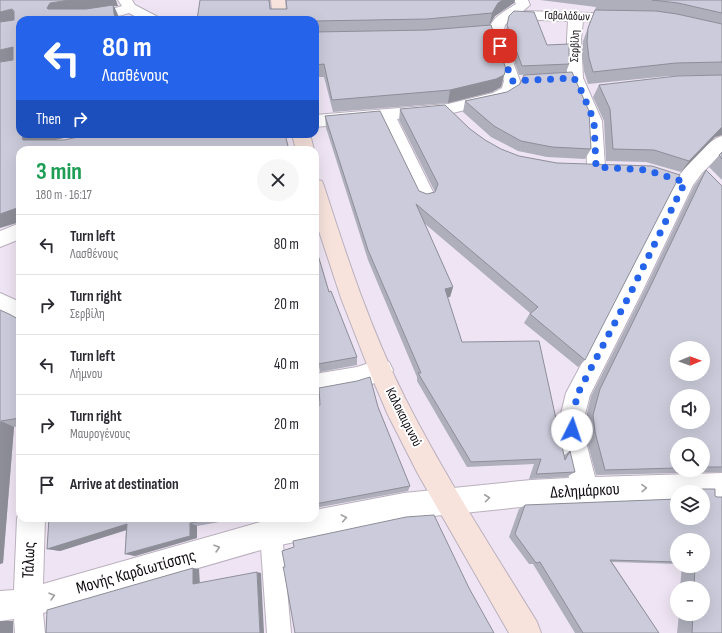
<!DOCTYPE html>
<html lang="en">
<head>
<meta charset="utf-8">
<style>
  :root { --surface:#fff; --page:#f7f7f7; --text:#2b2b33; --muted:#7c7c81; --line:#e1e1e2 }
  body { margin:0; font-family:"Sofia Sans Condensed",sans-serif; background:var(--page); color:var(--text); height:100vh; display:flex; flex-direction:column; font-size:15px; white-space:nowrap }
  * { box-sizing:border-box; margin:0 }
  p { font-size:13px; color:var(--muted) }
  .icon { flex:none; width:22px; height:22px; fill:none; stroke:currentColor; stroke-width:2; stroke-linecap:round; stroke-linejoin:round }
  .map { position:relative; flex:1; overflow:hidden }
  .side { position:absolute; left:16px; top:146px; width:303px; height:376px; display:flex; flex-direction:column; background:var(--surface); border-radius:12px; box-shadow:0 4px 16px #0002 }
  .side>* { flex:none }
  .top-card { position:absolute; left:16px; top:16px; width:303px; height:122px; border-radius:12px; box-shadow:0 4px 16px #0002; background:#2563eb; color:#fff; overflow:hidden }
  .needle { width:26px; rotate:89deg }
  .fabs { position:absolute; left:670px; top:341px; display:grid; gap:8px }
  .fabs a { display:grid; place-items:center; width:40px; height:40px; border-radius:50%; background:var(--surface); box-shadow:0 4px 16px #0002; font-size:20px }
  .pin { position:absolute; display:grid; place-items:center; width:34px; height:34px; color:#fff; margin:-17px; border-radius:8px; box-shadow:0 2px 6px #0006 }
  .me { position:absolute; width:44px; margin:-22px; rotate:4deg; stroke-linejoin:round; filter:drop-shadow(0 0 3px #0008) }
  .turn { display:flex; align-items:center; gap:14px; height:84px; padding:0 20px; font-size:18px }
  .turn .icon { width:52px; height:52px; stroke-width:2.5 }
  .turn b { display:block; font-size:28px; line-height:34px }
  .then { display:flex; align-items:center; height:38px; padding:0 20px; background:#0003; gap:8px; font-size:15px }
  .round { display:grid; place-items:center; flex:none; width:42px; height:42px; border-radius:21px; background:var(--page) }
  .headline { display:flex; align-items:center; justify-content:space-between; height:68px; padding:0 20px }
  h1 { font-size:24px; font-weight:700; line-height:30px; color:#1e9e55 }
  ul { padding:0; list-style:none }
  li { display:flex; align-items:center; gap:12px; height:60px; padding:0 20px; border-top:1px solid var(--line) }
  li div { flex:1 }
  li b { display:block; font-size:15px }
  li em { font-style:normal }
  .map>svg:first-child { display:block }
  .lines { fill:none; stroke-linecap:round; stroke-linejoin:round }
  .service-casing { stroke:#bab0be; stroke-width:2 }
  .minor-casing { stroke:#bab0be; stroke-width:2 }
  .secondary-casing { stroke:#bab0be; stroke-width:2 }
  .service { fill:#fff; fill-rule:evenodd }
  .minor { fill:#fff; fill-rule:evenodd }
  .secondary { fill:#f7e2dc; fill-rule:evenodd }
  .wall { fill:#afafbc; fill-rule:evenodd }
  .shaded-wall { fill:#8e8e99 }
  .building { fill:#cbcbdb; stroke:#8e8e99; fill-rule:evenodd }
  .oneway { stroke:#a09ea0 }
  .route { stroke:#2563eb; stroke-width:7; stroke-dasharray:0 12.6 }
  .labels { text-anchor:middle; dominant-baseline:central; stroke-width:4; stroke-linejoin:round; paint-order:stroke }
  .far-street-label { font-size:12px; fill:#110d12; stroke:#fff }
  .street-label { font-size:14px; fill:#110d12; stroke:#fff }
  .near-street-label { font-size:17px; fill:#110d12; stroke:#fff }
</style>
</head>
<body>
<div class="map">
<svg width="722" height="633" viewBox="0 0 722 633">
  <rect width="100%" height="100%" fill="#eee4f3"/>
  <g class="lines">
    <defs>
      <path id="service" d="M 271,522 L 279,525 L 282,533 L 291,633 L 267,633 L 260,533 L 263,525 Z"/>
      <g id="minor">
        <path d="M 118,0 L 132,0 L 135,5 L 158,17 L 160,20 L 142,20 L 129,13 C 104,21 80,20 55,20 L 57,17 L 62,16 L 112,9 L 122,6 Z"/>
        <path d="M 514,0 L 528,0 L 530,5 L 523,11 L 622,14 L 627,15 L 629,18 L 627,21 L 622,22 L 583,21 L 581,39 L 583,78 L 602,121 L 605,167 L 602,172 L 596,173 L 590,172 L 587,167 L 586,121 L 567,78 L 567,39 L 568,21 L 511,19 L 505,25 L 503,34 L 520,81 L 518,89 L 514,96 L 504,101 L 448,114 L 397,119 L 435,196 L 433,201 L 426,203 L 419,201 L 380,121 L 315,127 L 315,115 L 448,104 L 493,93 L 502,88 L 504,81 L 489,34 C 489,18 504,12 516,4 Z"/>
        <path d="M 722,136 L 722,153 L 702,173 L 693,185 L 642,292 L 590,395 L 583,422 L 585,438 L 595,477 L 722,473 L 722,499 L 703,500 L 703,492 L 677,492 L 677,501 L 531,506 L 404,519 L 271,547 L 43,613 L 45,633 L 15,633 L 14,619 L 0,621 L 0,591 L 14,590 L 17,518 L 20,512 L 20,518 L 45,518 L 43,584 L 271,519 L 315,518 L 315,510 L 404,493 L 531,480 L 569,478 L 559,438 L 559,422 L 566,393 L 623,286 L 678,177 C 688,165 707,140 722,136 Z"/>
        <path d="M 20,223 L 20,239 L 0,247 L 0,231 Z"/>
        <path d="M 0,293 L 20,302 L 20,322 L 0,313 Z"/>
        <path d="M 381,359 L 389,362 L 393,370 L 389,378 L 357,389 L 315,396 L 315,374 L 357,367 Z"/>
      </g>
      <g id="secondary">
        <path d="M 271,0 L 285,0 L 287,20 L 273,20 Z"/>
        <path d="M 292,134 L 310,134 L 314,150 L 296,150 Z"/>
        <path d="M 315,179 L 322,181 L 324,186 C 347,258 371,330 405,398 C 444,475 492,549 537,622 L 541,633 L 509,633 L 418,474 L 388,415 L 373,380 L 341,298 L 315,219 Z"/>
      </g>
    </defs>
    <use href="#service" class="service-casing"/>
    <use href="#minor" class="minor-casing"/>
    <use href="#secondary" class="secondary-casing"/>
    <use href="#service" class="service"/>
    <use href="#minor" class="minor"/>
    <use href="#secondary" class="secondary"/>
  </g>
  <g class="wall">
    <path d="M 200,0 L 270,0 L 271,9 L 287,9 L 286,0 L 515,0 L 514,3 L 495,16 L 489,25 L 506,69 L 501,87 L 492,92 L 448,103 L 333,112 L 324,77 L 315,77 L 315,20 Z"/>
    <path d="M 540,0 L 722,0 L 722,75 L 669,76 L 588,84 L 584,71 L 582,54 L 583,41 L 596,7 Z"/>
    <path d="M 509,16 L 547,45 L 569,64 L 566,73 L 591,149 L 585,159 L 547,157 L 518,151 L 491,137 L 463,112 L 465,101 L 507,92 L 548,74 L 519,75 L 505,34 Z"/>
    <path d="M 722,75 L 722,135 L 715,137 L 681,172 L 646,162 L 606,161 L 604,121 L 593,97 L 599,85 Z"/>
    <path d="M 400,109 L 585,360 L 578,367 L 524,323 L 530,313 L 424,223 L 453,287 L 450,297 L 447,297 L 462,342 L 564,455 L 570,451 L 575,472 L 567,477 L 529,479 L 534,464 L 467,467 L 417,381 L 417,377 L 368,260 L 326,128 L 325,116 L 419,191 L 427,194 L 435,192 L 399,120 Z"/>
    <path d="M 722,152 L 722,180 L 709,167 Z"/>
    <path d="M 706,170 L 722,186 L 722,472 L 596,475 L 586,438 L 585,422 L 591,396 L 643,293 L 694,186 ZM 677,444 L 703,444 L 703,470 L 677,470 Z"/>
    <path d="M 315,245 L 329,292 L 357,357 L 357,365 L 320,372 L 318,362 L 315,362 Z"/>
    <path d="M 0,310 L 20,320 L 20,426 L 14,427 L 3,563 L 0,564 Z"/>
    <path d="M 315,407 L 378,407 L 410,486 L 408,491 L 315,508 Z"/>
    <path d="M 691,489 L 715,489 L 715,496 L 717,497 L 722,497 L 722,633 L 677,633 L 679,614 L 703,614 L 703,588 L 680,588 L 682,566 L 703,566 L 703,540 L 677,540 L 677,564 L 612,562 L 659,633 L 575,633 L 533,564 L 529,564 L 509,537 L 519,509 L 525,505 L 677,499 L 677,518 L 703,518 L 703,492 L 683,492 Z"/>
    <path d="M 49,518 L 236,518 L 236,519 L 197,526 L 197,538 L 135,556 L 125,554 L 126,530 L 60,551 L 47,549 Z"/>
  </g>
  <g class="shaded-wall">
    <path d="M 70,0 L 116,0 L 118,6 L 114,6 L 119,17 L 119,20 L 54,20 L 47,8 L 50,3 Z"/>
    <path d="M 503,0 L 515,0 L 514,3 L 495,16 L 489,26 L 492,13 L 498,3 Z"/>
    <path d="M 12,9 L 20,22 L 0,26 L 0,12 Z"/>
    <path d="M 13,47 L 20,58 L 0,65 L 0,50 Z"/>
    <path d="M 504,75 L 501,87 L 492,92 L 448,103 L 450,90 Z"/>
    <path d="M 722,127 L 722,135 L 715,137 L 681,172 L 689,161 Z"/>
    <path d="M 25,134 L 83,134 L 41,143 L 30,150 L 22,138 Z"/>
    <path d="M 20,207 L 20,222 L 0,228 L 0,214 Z"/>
    <path d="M 453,287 L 450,297 L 442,299 L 445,289 Z"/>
    <path d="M 1,421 L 14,427 L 3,563 L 0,564 L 0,428 Z"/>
    <path d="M 190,523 L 197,526 L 197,538 L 135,556 L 125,554 Z"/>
    <path d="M 127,524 L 136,527 L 60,551 L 47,549 Z"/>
    <path d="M 193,568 L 199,569 L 200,585 L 193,584 Z"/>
    <path d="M 257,572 L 261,573 L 264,633 L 260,633 Z"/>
    <rect x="0" y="621" width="13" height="12"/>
  </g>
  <g class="building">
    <path d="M 0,0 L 70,0 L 50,3 L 47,8 L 48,9 L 86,9 L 113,5 L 115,20 L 20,20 L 20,134 L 25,134 L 22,138 L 23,140 L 64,140 L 92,134 L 285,134 L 289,150 L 20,150 L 20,207 L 0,214 L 0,62 L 13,60 L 13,47 L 0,50 L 0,22 L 14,20 L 14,11 L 12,9 L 0,12 Z"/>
    <path d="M 200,0 L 269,0 L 270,9 L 287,9 L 286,0 L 503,0 L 498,3 L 492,13 L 427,19 L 315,21 L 315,20 L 197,20 Z"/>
    <path d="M 652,0 L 722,0 L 722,13 L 678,3 Z"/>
    <path d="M 595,10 L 656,11 L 677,14 L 722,24 L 722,62 L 676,63 L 593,72 L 589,58 L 587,42 L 588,28 Z"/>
    <path d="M 514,11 L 534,12 L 547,45 L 569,44 L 569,64 L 522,66 L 507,25 L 509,16 Z"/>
    <path d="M 491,25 L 506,69 L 504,75 L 496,79 L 450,90 L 332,100 L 324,64 L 315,65 L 315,32 L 428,30 Z"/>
    <path d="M 572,72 L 589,111 L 591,149 L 552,147 L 521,141 L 494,126 L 465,101 L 507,92 L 520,84 L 524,75 Z"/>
    <path d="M 722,75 L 722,127 L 689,161 L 654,150 L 613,149 L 610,109 L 599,85 L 677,76 Z"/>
    <path d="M 445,105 L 470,129 L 485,140 L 501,149 L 519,156 L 557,163 L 652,166 L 680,175 L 585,360 L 530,314 L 538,307 L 416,204 L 453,287 L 445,289 L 462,342 L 539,341 L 565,460 L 570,451 L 575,472 L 536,474 L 541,459 L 471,462 L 418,373 L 421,373 L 368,250 L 325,116 L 380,111 L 419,191 L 427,194 L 435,192 L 438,184 L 400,109 Z"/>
    <path d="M 722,152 L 722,159 L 719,155 Z"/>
    <path d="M 706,170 L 722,186 L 722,467 L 703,467 L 703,444 L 677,444 L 677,468 L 605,470 L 595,432 L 593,415 L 600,389 L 652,283 L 704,174 ZM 677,348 L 703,348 L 703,374 L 677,374 ZM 677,396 L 703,396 L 703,422 L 677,422 Z"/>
    <path d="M 315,245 L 329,292 L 331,291 L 357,357 L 318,364 L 318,354 L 315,354 Z"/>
    <path d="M 0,310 L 9,314 L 20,320 L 20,418 L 1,421 L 0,428 Z"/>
    <path d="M 370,377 L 378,407 L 410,486 L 315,504 L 315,407 L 320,405 L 319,388 L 357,381 Z"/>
    <path d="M 691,489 L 715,489 L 715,496 L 717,497 L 722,497 L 722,633 L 692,633 L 693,614 L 703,614 L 703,588 L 694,588 L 695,566 L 703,566 L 703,540 L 677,540 L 677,562 L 610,560 L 659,633 L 583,633 L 540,562 L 536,563 L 515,534 L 525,505 L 677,499 L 677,518 L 703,518 L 703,492 L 691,492 Z"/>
    <path d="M 434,515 L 469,588 L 494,633 L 295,633 L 284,571 L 283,567 L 285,567 L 282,551 L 294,547 L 293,541 L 406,517 Z"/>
    <path d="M 49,518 L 218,518 L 190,523 L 190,536 L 125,554 L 127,524 L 47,549 Z"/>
    <path d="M 193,568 L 193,584 L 257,572 L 260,633 L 46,633 L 47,610 Z"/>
  </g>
  <defs><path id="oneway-chevron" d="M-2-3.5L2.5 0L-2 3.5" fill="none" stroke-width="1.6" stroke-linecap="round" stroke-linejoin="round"/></defs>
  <g class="oneway">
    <use href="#oneway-chevron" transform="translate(644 488) rotate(-2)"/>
    <use href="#oneway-chevron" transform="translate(487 498) rotate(-7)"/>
    <use href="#oneway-chevron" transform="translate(344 518) rotate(-11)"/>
    <use href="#oneway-chevron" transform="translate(217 548) rotate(-16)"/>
    <use href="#oneway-chevron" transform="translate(52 596) rotate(-16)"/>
  </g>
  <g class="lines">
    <path class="route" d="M 500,46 L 512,81 L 574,78 L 582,92 L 594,121 L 596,167 L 646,170 L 685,182 L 631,292 L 578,393 L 571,422 L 572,430"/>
  </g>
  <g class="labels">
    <g class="far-street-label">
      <text transform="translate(567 16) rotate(2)">Γαβαλάδων</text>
      <text transform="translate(575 46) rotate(-88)">Σερβίλη</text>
    </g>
    <g class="street-label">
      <text transform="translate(404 417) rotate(63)">Καλοκαιρινού</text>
    </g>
    <g class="near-street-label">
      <text transform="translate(585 491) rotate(-3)">Δελημάρκου</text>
      <text transform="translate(29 560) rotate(-88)">Τάλως</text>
      <text transform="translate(136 572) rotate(-16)">Μονής Καρδιωτίσσης</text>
    </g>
  </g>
</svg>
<div class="fabs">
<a><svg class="needle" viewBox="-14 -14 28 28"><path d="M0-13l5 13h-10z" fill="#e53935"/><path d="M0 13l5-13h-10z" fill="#7c7c81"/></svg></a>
<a><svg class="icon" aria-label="sound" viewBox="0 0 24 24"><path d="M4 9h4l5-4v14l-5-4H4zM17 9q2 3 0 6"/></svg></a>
<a><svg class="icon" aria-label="search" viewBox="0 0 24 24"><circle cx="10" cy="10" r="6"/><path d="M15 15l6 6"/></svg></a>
<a><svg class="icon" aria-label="layers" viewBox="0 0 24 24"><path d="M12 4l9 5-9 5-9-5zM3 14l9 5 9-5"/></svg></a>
<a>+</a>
<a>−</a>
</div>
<div class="pin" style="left:500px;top:46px;background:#d93025"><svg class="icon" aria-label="arrive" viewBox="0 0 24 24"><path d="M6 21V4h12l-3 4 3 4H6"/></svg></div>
<svg class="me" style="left:572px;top:430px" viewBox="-20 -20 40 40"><circle r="19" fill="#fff"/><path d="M0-13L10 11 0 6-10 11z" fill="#2563eb"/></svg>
<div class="top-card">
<div class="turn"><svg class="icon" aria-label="left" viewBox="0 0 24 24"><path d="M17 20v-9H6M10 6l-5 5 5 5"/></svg><div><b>80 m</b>Λασθένους</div></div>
<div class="then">Then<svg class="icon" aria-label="right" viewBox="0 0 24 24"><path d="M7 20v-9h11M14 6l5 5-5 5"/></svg></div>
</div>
<section class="side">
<div class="headline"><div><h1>3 min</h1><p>180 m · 16:17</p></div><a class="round"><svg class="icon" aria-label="close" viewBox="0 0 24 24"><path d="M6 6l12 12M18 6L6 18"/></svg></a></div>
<ul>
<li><svg class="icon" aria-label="left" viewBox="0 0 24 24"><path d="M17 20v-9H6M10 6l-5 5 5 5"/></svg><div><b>Turn left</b><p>Λασθένους</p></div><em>80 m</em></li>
<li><svg class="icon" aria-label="right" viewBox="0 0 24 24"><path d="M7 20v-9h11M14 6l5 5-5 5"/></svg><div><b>Turn right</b><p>Σερβίλη</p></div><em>20 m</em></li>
<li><svg class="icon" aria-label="left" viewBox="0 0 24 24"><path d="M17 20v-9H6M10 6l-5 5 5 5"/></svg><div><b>Turn left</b><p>Λήμνου</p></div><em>40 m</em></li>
<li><svg class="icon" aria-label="right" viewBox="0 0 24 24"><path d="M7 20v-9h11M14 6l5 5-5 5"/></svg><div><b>Turn right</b><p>Μαυρογένους</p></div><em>20 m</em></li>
<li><svg class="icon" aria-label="arrive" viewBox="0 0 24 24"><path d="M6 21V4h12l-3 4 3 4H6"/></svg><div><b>Arrive at destination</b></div><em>20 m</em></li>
</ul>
</section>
</div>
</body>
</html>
